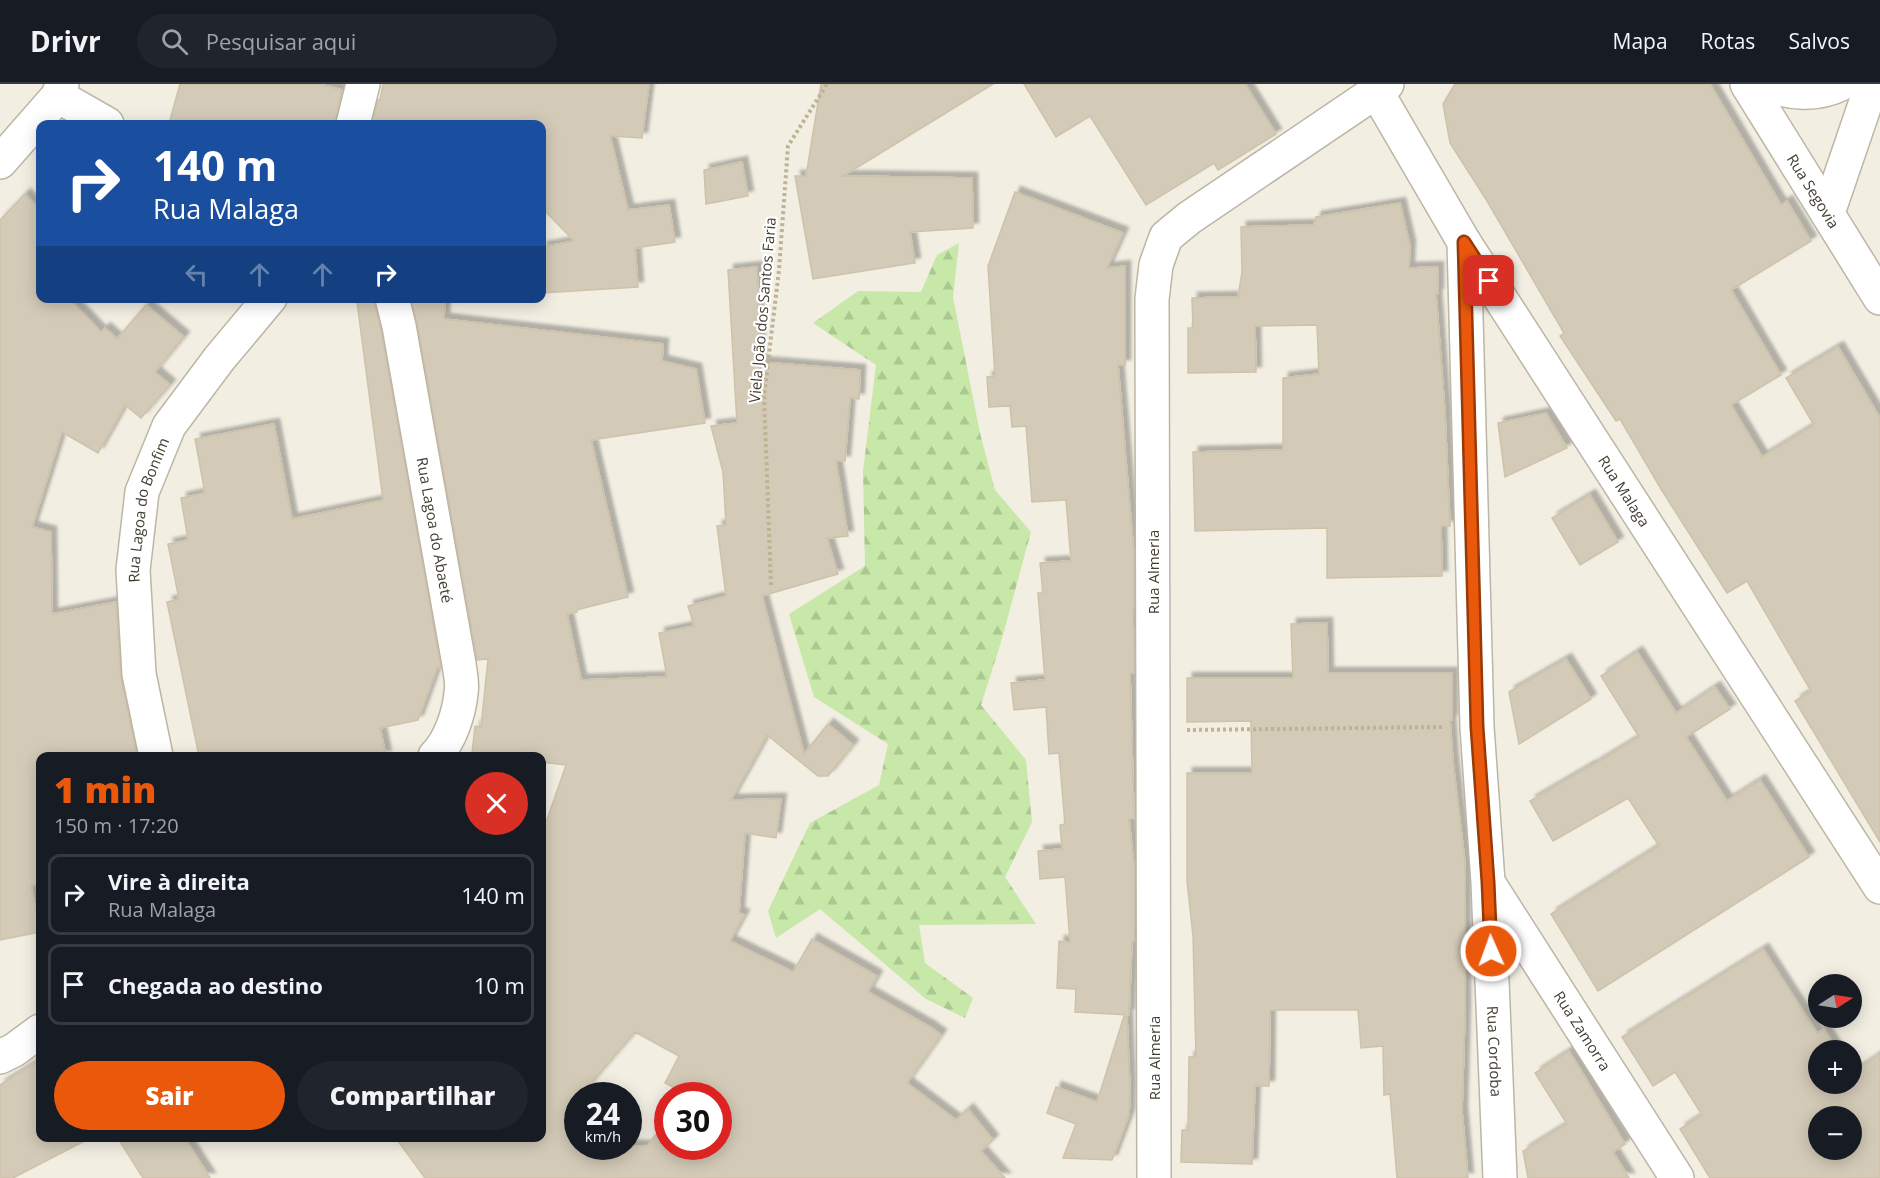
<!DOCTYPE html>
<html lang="pt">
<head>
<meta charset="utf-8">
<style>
  :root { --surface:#171b24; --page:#20242c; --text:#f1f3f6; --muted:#9ea1a6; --line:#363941; --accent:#ea580c }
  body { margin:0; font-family:"Open Sans",sans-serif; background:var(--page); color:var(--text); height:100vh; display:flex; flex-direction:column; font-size:22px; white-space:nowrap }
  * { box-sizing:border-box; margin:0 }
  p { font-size:20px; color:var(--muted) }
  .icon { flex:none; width:33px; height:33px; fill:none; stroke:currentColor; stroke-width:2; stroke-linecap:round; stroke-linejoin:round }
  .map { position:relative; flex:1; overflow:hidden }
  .panel { position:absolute; left:36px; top:668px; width:510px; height:390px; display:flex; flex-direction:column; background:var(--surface); border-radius:12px; box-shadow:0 3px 15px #0003 }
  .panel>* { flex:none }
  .banner { position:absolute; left:36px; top:36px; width:510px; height:183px; border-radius:12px; box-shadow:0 3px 15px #0003; background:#1a4fa0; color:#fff; overflow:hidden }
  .needle { width:39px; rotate:78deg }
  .controls { position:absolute; left:1808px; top:890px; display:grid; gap:12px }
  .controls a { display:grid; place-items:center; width:54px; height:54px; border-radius:50%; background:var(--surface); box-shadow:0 3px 15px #0003; font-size:30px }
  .speed { position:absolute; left:564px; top:998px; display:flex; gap:12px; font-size:30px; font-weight:700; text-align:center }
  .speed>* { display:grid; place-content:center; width:78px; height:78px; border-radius:50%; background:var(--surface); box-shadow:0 3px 15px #0003; line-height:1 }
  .speed small { font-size:15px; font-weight:400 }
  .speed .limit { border:9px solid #d22; background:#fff; color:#111 }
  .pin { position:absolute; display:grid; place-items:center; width:51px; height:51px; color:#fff; margin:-26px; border-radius:12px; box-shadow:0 3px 9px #0006 }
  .me { position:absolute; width:66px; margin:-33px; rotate:358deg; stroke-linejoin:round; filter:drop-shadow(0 0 4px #0008) }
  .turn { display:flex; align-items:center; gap:21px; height:126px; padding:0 18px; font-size:27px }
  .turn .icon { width:78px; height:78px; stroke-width:2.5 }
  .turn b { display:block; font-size:42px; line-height:51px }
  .lanes { display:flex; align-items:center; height:57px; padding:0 18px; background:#0003; justify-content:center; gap:30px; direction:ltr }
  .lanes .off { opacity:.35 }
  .round { display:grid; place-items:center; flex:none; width:63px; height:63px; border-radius:32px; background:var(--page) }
  .overview { display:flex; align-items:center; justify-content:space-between; height:102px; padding:0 18px }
  h1 { font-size:36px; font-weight:800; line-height:45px; color:var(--accent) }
  .cta { display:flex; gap:12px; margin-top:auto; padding:12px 18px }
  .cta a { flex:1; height:69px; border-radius:36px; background:var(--accent); color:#fff; font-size:24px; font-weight:800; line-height:69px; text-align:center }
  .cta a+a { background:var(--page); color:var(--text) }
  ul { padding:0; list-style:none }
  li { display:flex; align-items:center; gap:18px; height:81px; margin:0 12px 9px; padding:0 6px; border:3px solid var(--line); border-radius:12px }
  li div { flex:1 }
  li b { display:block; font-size:22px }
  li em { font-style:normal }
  header { display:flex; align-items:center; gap:36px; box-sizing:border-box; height:84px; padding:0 30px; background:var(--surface); border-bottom:2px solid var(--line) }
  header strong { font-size:28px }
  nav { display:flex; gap:33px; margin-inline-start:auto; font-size:21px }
  .search { width:420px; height:54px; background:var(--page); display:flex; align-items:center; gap:15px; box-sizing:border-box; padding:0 21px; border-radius:33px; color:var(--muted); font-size:22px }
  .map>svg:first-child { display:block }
  .forest { fill:url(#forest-firs) }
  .building { fill:#d3cab7; stroke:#cfc2aa; stroke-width:1.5; fill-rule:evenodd; filter:url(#shadow) }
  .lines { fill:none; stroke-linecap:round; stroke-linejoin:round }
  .minor-casing { stroke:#bdb6a4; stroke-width:36 }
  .path { stroke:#bfb395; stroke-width:4; stroke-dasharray:3 3; stroke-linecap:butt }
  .minor { stroke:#fff; stroke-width:33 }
  .route-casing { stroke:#983908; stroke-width:15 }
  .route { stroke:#ea580c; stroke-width:10 }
  .labels { text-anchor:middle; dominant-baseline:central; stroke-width:4.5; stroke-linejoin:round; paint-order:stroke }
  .street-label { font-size:15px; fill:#433e32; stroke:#fff }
</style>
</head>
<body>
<header>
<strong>Drivr</strong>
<div class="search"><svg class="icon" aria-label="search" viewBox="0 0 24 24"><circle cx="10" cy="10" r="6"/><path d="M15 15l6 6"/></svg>Pesquisar aqui</div>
<nav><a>Mapa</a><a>Rotas</a><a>Salvos</a></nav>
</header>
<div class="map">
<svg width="1880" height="1094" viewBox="0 0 1880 1094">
  <defs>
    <pattern id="forest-firs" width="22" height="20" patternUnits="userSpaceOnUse" patternTransform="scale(1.5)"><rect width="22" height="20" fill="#c7e8a8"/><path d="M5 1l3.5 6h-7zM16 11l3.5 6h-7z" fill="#acc891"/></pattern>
    <filter id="shadow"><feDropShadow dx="5.5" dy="-5.5" stdDeviation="1.5" flood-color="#0004"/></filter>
  </defs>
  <rect width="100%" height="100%" fill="#f2eee2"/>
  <path class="forest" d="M 959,159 L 953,213 L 980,349 L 995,406 L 1031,448 L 1001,558 L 981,621 L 1026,676 L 1032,738 L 1005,793 L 1036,840 L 919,841 L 925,879 L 973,914 L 965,934 L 926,915 L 820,825 L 776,854 L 768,827 L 810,739 L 879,701 L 888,660 L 814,613 L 789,530 L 865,482 L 863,387 L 876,281 L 813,239 L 858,207 L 921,208 L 937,171 Z"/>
  <g class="building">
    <path d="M 180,0 L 320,0 L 342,6 L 335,40 L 188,40 L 170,36 Z"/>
    <path d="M 383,0 L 649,0 L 642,54 L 610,52 L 628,126 L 669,121 L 675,158 L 635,164 L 638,203 L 542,209 L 542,163 L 574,157 L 542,124 L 542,40 L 372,40 L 378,16 L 380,16 Z"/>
    <path d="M 821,0 L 993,0 L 843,92 L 972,94 L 973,144 L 910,148 L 915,179 L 813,195 L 795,92 L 806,92 Z"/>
    <path d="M 1024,0 L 1245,0 L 1276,50 L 1218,86 L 1214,79 L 1146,121 L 1090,32 L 1056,53 Z"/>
    <path d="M 1455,0 L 1710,0 L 1781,121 L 1787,117 L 1811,157 L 1731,206 L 1781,291 L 1731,321 L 1762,373 L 1814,341 L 1786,294 L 1838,263 L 1880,334 L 1880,758 L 1795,617 L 1811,607 L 1747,497 L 1727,509 L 1661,405 L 1620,335 L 1616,337 L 1560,252 L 1564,249 L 1487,117 L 1450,59 L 1443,20 Z"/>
    <path d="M 742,78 L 748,112 L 706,120 L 704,86 Z"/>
    <path d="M 1015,108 L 1123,149 L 1107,184 L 1125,182 L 1125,281 L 1118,281 L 1134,473 L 1134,524 L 1133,524 L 1134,589 L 1130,589 L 1134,734 L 1129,735 L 1134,783 L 1134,857 L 1132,857 L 1129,931 L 1075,928 L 1076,905 L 1057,904 L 1059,857 L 1070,858 L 1065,793 L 1040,795 L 1038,767 L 1062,765 L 1060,741 L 1065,740 L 1059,669 L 1049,670 L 1046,623 L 1014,626 L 1011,599 L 1045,596 L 1038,509 L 1043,509 L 1040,479 L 1071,477 L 1066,416 L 1032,418 L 1026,342 L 1012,343 L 1010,322 L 989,323 L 987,293 L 995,292 L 988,182 Z"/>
    <path d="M 25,110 L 40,126 L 40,214 L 68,214 L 101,248 L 105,244 L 117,255 L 146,221 L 184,253 L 155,288 L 170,301 L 141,334 L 125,321 L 98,369 L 62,348 L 32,443 L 51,448 L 52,530 L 116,518 L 121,594 L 137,672 L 40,672 L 40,799 L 31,802 L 40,848 L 0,856 L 0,136 Z"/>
    <path d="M 1400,119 L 1410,162 L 1409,184 L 1438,183 L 1438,210 L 1436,210 L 1445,329 L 1450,442 L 1441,442 L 1442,492 L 1327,494 L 1327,444 L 1195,447 L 1193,368 L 1283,366 L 1283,294 L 1319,290 L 1317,241 L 1255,242 L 1256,288 L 1188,289 L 1188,244 L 1193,244 L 1192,214 L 1238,213 L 1242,188 L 1241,143 L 1314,141 L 1316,133 Z"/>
    <path d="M 757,183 L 760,278 L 860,286 L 859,315 L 850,314 L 845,377 L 836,377 L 848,452 L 827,454 L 838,490 L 762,512 L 804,670 L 828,640 L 853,661 L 828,692 L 818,692 L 767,651 L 731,716 L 781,715 L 776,754 L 745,749 L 739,829 L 744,831 L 730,857 L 793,888 L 812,855 L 877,892 L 868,908 L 930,943 L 941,951 L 907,999 L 956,1036 L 968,1025 L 993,1056 L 981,1067 L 1005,1094 L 425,1094 L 395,1053 L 542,1053 L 542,750 L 566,681 L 542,678 L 542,672 L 496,672 L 472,669 L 475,642 L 481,643 L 488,575 L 477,576 L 417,239 L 411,214 L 445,214 L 444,235 L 663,260 L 662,277 L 696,285 L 705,339 L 591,356 L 628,513 L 576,526 L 577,528 L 567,530 L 581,596 L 667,593 L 659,549 L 694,542 L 688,522 L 726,512 L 717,442 L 726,441 L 723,388 L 711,342 L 737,339 L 728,186 ZM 635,948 L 679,972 L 665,999 L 688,1011 L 718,1011 L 718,1062 L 668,1062 L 668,1054 L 659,1047 L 647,1062 L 578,1062 L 578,1011 L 581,1011 Z"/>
    <path d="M 374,216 L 381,246 L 441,583 L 437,584 L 418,636 L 380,644 L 386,672 L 199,672 L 167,518 L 179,515 L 168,460 L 188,456 L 181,414 L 205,409 L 195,355 L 274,340 L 292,435 L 383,416 L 357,218 Z"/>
    <path d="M 1546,329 L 1567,364 L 1505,393 L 1498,339 Z"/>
    <path d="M 1590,411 L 1618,458 L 1580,481 L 1552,434 Z"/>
    <path d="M 1327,539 L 1328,589 L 1452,589 L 1452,636 L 1450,636 L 1453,678 L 1465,779 L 1465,928 L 1462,1027 L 1468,1094 L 1397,1094 L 1390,1010 L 1384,1011 L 1383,962 L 1361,964 L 1358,926 L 1270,926 L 1269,1002 L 1255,1002 L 1252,1080 L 1181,1078 L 1182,1046 L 1188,1046 L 1189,973 L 1196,973 L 1193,852 L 1187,797 L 1187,689 L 1252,689 L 1251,637 L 1187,638 L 1187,594 L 1293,594 L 1291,540 Z"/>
    <path d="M 1637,568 L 1676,629 L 1715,603 L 1730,625 L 1686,653 L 1727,717 L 1760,696 L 1809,773 L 1598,907 L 1551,830 L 1659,762 L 1628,714 L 1553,757 L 1530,717 L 1590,682 L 1590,683 L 1639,653 L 1601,592 Z"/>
    <path d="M 1566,575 L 1591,615 L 1519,660 L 1509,608 Z"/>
    <path d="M 1763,865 L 1817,949 L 1824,945 L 1837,966 L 1818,966 L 1818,999 L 1851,999 L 1851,987 L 1852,989 L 1880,970 L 1880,1094 L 1710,1094 L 1680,1045 L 1702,1031 L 1675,988 L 1653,1002 L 1622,953 ZM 1818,1032 L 1851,1032 L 1851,1065 L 1818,1065 Z"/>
    <path d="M 1124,932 L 1127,933 L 1130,1007 L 1129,1031 L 1112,1076 L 1063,1074 L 1076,1040 L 1047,1029 L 1056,1003 L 1097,1018 Z"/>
    <path d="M 1569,967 L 1625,1060 L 1613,1068 L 1629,1094 L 1528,1094 L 1523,1067 L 1567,1040 L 1535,989 Z"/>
    <path d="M 40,976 L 40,1053 L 92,1053 L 13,1094 L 0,1094 L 0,1001 Z"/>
    <path d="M 117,1053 L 184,1053 L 210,1094 L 143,1094 Z"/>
  </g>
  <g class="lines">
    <defs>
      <g id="minor">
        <path id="s1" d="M 1747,0 L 1880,214"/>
        <path d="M 1765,0 C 1789,10 1817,12 1841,0"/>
        <path id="s2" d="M 1376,7 L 1464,158 L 1880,803"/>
        <path d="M 58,12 L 107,40"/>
        <path d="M 353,40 L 363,0"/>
        <path d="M 0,78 L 58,12 L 62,0"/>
        <path d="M 1828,129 L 1872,0"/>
        <path id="s3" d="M 1464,158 L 1477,643 L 1488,798 L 1500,1094"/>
        <path id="s4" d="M 392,214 L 399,242 L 459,580 C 460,589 463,600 461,609 C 459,630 450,657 435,672"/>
        <path id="s5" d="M 156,672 L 139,590 L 133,486 L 142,408 L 169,342 L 219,275 L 270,214"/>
        <path id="s6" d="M 1489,800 L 1677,1094"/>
        <path d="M 0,973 L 14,966 L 40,947"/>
        <path d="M 1154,1094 L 1152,215 L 1156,181 L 1166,153 L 1189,134 L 1387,0"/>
      </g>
    </defs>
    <use href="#minor" class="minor-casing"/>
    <g class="path">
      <path d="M 771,501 L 764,312 L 779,186 L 788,62 L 827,0"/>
      <path d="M 1187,646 L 1444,643"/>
    </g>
    <use href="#minor" class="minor"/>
  </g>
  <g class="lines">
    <defs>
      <path id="route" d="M 1489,197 L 1464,158 L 1477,643 L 1488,798 L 1491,867"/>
    </defs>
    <use href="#route" class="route-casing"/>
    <use href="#route" class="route"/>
  </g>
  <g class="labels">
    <g class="street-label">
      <text stroke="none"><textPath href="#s1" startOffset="126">Rua Segovia</textPath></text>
      <text transform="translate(762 226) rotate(-85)">Viela João dos Santos Faria</text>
      <text stroke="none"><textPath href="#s2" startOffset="471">Rua Malaga</textPath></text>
      <text stroke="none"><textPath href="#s5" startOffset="250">Rua Lagoa do Bonfim</textPath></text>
      <text stroke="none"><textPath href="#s4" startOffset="236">Rua Lagoa do Abaeté</textPath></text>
      <text transform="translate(1153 488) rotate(-90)">Rua Almeria</text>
      <text stroke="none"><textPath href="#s6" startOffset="174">Rua Zamorra</textPath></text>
      <text stroke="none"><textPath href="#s3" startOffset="810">Rua Cordoba</textPath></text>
      <text transform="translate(1154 974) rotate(-90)">Rua Almeria</text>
    </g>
  </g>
</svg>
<div class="controls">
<a><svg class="needle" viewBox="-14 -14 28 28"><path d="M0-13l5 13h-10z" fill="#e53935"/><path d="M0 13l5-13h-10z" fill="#9ea1a6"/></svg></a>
<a>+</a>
<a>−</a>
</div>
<div class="speed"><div>24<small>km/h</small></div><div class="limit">30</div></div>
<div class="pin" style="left:1489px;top:197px;background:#d93025"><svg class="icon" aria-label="arrive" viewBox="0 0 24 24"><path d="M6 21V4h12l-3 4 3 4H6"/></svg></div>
<svg class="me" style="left:1491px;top:867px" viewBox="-20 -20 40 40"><circle r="17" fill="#ea580c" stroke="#fff" stroke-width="3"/><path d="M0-11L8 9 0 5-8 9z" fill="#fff"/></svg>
<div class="banner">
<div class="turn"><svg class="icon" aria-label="right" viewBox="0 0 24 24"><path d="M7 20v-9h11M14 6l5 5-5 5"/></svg><div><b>140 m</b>Rua Malaga</div></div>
<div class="lanes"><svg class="icon off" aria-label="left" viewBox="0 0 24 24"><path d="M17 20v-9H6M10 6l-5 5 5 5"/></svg><svg class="icon off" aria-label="ahead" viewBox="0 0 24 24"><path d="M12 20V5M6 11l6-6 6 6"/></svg><svg class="icon off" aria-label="ahead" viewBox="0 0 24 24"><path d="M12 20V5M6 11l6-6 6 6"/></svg><svg class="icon" aria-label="right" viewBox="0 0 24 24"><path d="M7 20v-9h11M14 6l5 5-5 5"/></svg></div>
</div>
<section class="panel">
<div class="overview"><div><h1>1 min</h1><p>150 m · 17:20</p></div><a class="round" style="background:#d93025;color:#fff"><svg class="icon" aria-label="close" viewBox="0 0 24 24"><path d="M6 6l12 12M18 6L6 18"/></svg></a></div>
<ul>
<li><svg class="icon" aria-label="right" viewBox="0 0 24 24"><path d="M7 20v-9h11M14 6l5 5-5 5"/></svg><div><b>Vire à direita</b><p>Rua Malaga</p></div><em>140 m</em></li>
<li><svg class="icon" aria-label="arrive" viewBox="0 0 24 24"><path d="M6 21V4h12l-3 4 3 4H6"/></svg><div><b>Chegada ao destino</b></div><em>10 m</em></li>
</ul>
<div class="cta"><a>Sair</a><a>Compartilhar</a></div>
</section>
</div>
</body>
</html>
